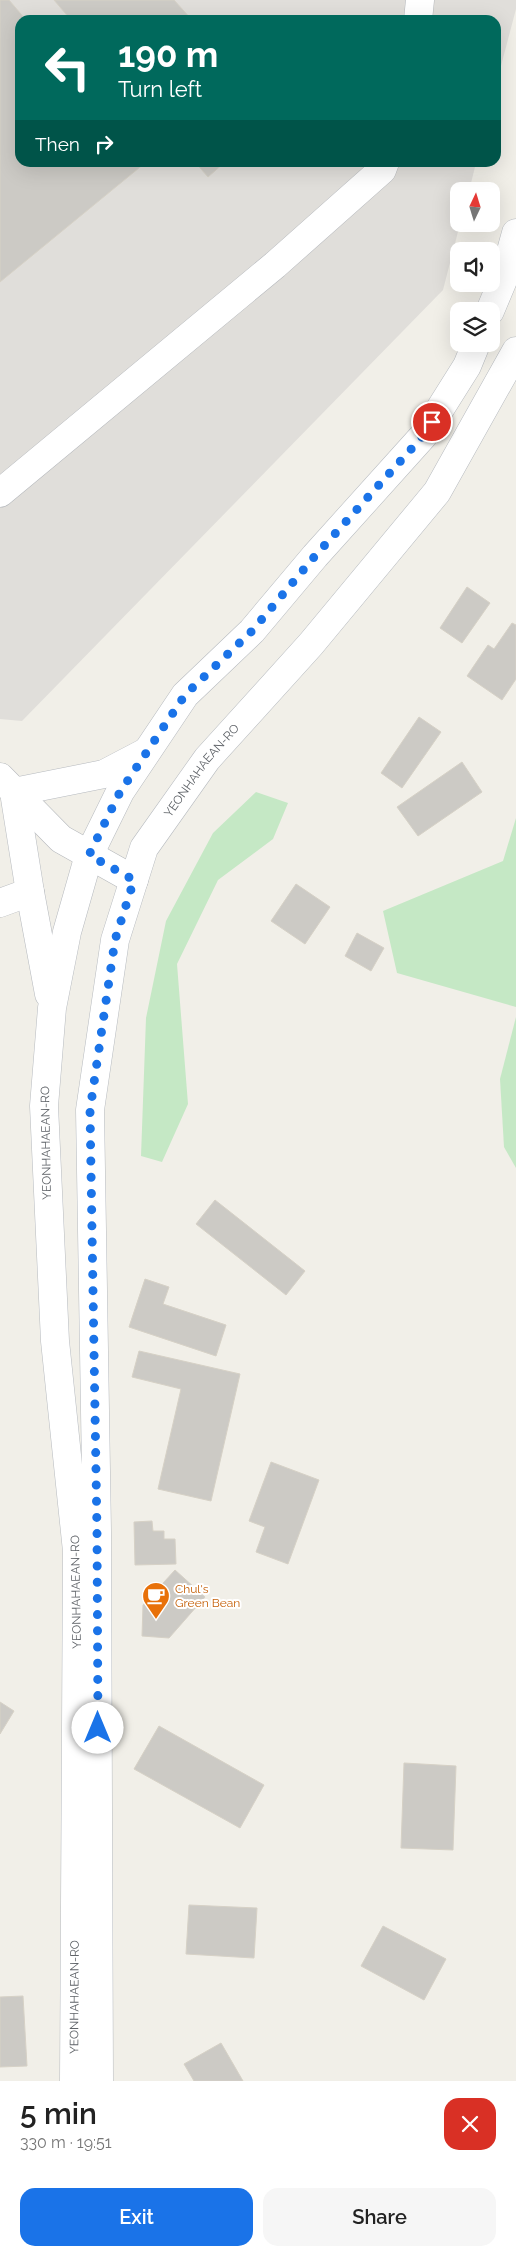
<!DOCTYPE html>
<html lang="en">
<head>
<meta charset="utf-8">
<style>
  :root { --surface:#fff; --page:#f6f6f6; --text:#222; --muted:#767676; --accent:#1a73e8 }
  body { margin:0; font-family:Raleway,sans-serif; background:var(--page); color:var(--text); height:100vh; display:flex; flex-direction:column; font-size:19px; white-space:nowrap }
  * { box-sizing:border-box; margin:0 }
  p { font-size:16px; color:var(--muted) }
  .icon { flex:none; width:28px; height:28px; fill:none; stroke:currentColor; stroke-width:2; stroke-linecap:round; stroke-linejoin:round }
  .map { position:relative; height:2081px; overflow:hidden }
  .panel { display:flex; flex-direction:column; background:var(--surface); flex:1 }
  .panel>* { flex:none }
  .guide { position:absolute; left:15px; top:15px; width:486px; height:152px; border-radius:15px; box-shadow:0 5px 20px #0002; background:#00695c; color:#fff; overflow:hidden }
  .needle { width:32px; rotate:4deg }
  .buttons { position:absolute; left:450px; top:182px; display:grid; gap:10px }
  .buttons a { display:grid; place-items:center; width:50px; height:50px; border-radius:10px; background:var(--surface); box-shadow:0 5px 20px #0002; font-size:25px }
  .pin { position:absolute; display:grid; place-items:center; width:42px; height:42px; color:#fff; margin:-21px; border:2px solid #fff; border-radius:50%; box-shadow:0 1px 5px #0007 }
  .me { position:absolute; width:55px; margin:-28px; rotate:0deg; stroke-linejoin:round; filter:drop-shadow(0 0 4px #0008) }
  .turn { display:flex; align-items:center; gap:18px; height:105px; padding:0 20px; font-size:22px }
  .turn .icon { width:65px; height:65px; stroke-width:2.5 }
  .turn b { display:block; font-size:35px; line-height:42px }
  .then { display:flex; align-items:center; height:48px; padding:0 20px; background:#0003; gap:10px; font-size:19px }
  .round { display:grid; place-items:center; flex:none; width:52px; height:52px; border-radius:15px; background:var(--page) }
  .headline { display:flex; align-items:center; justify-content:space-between; height:85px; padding:0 20px }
  h1 { font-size:30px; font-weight:600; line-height:38px }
  .button { display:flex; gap:10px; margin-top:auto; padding:10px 20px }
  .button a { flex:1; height:58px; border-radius:15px; background:var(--accent); color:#fff; font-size:20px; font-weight:600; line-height:58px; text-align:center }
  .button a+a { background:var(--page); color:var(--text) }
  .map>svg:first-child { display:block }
  .industrial { fill:#e0deda }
  .green { fill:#c5e8c5 }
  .building { fill:#cccac5; stroke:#d6d1c6 }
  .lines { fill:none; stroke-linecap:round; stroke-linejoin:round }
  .street-casing { stroke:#b5b8bc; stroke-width:29 }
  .secondary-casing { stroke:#b6babf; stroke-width:29 }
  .street { stroke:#fff; stroke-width:28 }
  .secondary { stroke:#fff; stroke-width:28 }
  .route { stroke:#1a73e8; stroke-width:9; stroke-dasharray:0 16.2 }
  .labels { text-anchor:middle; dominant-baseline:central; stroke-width:4; stroke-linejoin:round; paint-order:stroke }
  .street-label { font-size:12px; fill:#5f6368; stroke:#fff }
  .food-label { font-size:12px; fill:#c56008; stroke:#fff; text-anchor:start }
</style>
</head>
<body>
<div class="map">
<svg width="516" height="2081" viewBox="0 0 516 2081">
  <rect width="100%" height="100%" fill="#f1efe8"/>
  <path class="industrial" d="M 0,0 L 516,0 L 516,9 L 496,85 L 496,20 L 20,20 L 20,162 L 476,163 L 469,191 L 459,191 L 459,224 L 460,224 L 443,290 L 22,721 L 0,719 Z"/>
  <g class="green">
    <path d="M 256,792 L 288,803 L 273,839 L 218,880 L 177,964 L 188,1104 L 162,1162 L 141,1156 L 146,1018 L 166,921 L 213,833 Z"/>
    <path d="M 516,818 L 516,1007 L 397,973 L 383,911 L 503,861 Z"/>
    <path d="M 516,1017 L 516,1168 L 504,1147 L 500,1079 Z"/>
  </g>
  <g class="building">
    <path d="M 0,0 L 9,0 L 26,20 L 20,20 L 20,162 L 145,163 L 0,282 Z"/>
    <path d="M 54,0 L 174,0 L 192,20 L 71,20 Z"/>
    <path d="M 195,162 L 225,162 L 208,177 Z"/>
    <path d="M 467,587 L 490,603 L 462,643 L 440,628 Z"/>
    <path d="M 512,623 L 516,625 L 516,679 L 502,700 L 467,676 L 488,645 L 494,649 Z"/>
    <path d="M 419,717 L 441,732 L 402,788 L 381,773 Z"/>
    <path d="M 462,762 L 482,792 L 418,836 L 397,807 Z"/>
    <path d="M 296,884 L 330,907 L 305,944 L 271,921 Z"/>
    <path d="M 357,933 L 384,948 L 371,971 L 345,956 Z"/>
    <path d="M 215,1200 L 305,1271 L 286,1295 L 196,1224 Z"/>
    <path d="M 145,1279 L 169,1287 L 163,1304 L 226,1325 L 216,1356 L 129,1327 Z"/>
    <path d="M 139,1351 L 240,1374 L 211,1501 L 158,1489 L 181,1389 L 132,1377 Z"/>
    <path d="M 271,1462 L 319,1480 L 288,1564 L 256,1552 L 265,1527 L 249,1521 Z"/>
    <path d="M 152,1521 L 153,1531 L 164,1531 L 164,1539 L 175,1539 L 176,1564 L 135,1565 L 134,1522 Z"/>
    <path d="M 175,1570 L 205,1597 L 169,1638 L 142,1636 L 143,1605 Z"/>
    <path d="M 0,1702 L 14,1711 L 0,1734 Z"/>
    <path d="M 159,1726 L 264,1785 L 240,1828 L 134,1769 Z"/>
    <path d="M 404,1763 L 456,1766 L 453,1850 L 401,1848 Z"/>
    <path d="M 189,1905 L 257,1908 L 254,1958 L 186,1954 Z"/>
    <path d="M 383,1926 L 446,1959 L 424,2000 L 361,1966 Z"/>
    <path d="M 23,1996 L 27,2066 L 0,2067 L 0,1997 Z"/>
    <path d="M 221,2043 L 243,2081 L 194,2081 L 184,2064 Z"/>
  </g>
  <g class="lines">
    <defs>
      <g id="street">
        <path d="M 418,20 L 420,0"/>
        <path d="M 0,493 L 275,265 L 382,170 L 385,162"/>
        <path d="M 0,777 L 61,839 L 134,880"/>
        <path d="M 0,903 L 30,892"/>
      </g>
      <g id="secondary">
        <path d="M 490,311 L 503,280 L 516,233"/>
        <path d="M 49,994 L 30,892 L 14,792 L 104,774 L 146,752"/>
        <path id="s1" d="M 74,2081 L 77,1551 L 55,1341 L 44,1106 L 52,1008 L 67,932 L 89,855 L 120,792 L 185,695 L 252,631 L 315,556 L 423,436 L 467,366 L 476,344"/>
        <path id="s2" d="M 99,2081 L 97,1531 L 90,1110 L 115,940 L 144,848 L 207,759 L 311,644 L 437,492 L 516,351"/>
      </g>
    </defs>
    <use href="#street" class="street-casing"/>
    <use href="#secondary" class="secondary-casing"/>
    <use href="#street" class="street"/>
    <use href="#secondary" class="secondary"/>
  </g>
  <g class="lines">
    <path class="route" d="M 98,1728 L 97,1531 L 90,1110 L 115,940 L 134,880 L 89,855 L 120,792 L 185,695 L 252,631 L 315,556 L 423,436 L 432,422"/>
  </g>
  <defs>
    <symbol id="cafe-pin" viewBox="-11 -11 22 30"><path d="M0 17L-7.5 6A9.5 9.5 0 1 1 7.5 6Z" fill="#e8710a" stroke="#fff"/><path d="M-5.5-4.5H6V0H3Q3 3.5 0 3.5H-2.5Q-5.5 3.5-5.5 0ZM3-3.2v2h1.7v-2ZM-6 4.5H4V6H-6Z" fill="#fff"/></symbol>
  </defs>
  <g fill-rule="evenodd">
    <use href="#cafe-pin" x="140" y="1580" width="32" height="43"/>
  </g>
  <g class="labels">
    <g class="street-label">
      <text stroke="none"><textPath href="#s2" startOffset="1336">YEONHAHAEAN-RO</textPath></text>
      <text transform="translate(46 1143) rotate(-91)">YEONHAHAEAN-RO</text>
      <text transform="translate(76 1592) rotate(-91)">YEONHAHAEAN-RO</text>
      <text stroke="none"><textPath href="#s1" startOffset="84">YEONHAHAEAN-RO</textPath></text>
    </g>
    <g class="food-label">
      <text x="175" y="1589">Chul's<tspan x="175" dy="14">Green Bean</tspan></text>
    </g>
  </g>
</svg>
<div class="buttons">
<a><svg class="needle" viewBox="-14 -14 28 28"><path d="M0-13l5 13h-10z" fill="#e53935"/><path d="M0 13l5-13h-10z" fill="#767676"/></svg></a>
<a><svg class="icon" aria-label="sound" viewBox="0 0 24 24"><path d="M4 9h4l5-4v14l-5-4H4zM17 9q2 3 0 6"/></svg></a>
<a><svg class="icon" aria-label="layers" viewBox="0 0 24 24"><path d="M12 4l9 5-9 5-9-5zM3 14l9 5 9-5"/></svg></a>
</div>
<div class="pin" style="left:432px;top:422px;background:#d93025"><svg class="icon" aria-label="arrive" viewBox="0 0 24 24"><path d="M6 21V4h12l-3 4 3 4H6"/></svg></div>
<svg class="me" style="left:98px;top:1728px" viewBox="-20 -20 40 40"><circle r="19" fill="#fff"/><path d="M0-13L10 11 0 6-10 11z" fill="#1a73e8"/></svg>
<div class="guide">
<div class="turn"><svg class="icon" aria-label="left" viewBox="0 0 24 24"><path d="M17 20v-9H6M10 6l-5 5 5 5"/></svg><div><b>190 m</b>Turn left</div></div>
<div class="then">Then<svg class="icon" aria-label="right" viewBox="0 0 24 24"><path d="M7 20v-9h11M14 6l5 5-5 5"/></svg></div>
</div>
</div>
<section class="panel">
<div class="headline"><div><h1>5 min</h1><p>330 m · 19:51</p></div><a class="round" style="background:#d93025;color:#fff"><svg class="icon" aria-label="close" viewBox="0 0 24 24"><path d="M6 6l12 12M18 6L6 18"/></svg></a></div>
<div class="button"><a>Exit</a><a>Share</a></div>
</section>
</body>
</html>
